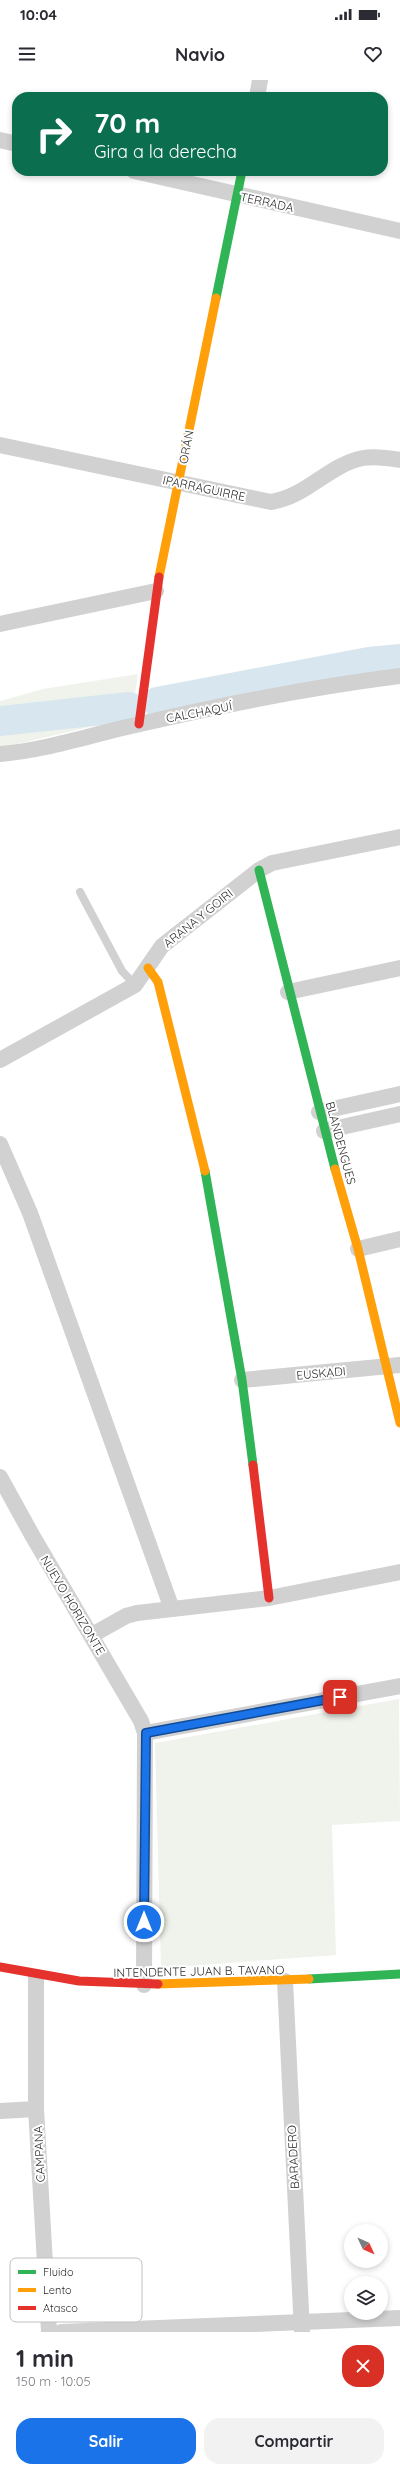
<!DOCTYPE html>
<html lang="es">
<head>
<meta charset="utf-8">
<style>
  :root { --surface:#fff; --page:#f2f2f3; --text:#2b2b33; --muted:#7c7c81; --accent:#1a73e8 }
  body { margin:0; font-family:Quicksand,sans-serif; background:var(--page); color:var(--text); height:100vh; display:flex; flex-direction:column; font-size:15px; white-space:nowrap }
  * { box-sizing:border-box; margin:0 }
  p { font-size:13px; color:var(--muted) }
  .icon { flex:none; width:22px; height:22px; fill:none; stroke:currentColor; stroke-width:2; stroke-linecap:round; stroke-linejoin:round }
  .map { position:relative; height:2252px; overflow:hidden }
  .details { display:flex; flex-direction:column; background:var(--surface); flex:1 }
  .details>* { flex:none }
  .guide { position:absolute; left:12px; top:12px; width:376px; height:84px; border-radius:16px; box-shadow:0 2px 6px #0003; background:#0b6e4f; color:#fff; overflow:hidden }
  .needle { width:26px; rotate:134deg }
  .buttons { position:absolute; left:344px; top:2144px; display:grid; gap:8px }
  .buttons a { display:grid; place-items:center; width:44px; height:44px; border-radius:50%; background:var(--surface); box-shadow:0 2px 6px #0003; font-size:20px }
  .pin { position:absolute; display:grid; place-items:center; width:34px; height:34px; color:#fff; margin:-17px; border-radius:8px; box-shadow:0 2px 6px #0006 }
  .me { position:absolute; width:44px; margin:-22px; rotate:0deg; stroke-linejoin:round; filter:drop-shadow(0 0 3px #0008) }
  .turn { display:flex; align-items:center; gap:14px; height:84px; padding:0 16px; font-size:18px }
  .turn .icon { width:52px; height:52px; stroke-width:2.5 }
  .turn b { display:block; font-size:28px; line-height:34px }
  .round { display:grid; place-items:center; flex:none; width:42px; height:42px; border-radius:16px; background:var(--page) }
  .head { display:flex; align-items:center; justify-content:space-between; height:68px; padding:0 16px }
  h1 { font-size:24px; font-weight:700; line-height:30px }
  .action { display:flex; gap:8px; margin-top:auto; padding:8px 16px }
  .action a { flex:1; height:46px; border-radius:16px; background:var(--accent); color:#fff; font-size:16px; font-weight:700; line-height:46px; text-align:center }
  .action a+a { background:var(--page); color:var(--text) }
  .status { display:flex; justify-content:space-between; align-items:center; height:28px; padding:0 20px; background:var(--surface); direction:ltr }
  .status svg { height:11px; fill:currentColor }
  header { display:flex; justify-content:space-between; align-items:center; height:52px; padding:0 16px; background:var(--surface); font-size:18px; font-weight:700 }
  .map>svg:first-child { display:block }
  .green { fill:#f0f3eb }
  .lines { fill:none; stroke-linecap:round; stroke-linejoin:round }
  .river { stroke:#d8e7ef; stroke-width:30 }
  .lane { stroke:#d1d1d1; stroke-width:8 }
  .street { stroke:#d1d1d1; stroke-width:16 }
  .fast { stroke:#30b455; stroke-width:9 }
  .slow { stroke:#ff9f0a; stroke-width:9 }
  .jam { stroke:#e5322d; stroke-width:9 }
  .route-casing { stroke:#114b97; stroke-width:10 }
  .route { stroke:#1a73e8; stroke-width:7 }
  .labels { text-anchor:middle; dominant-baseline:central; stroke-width:4; stroke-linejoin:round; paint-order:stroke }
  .street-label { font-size:12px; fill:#2c2c2c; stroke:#fff }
  .key { fill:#fff; stroke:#c0c0c0; stroke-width:1 }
  .key-label { font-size:11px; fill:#2c2c2c }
</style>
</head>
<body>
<div class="status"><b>10:04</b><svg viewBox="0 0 49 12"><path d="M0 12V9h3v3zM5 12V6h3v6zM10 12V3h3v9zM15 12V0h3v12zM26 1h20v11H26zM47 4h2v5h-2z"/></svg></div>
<header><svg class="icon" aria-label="menu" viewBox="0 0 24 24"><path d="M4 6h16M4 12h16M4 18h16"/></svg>Navio<svg class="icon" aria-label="heart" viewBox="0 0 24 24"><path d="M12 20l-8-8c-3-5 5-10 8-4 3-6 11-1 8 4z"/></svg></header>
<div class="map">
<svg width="400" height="2252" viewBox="0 0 400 2252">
  <rect width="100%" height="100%" fill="#fff"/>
  <g class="green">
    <path d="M 138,594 L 132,634 L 119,640 L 0,668 L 0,621 L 43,609 Z"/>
    <path d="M 399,1619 L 400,1741 L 332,1745 L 336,1875 L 161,1888 L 155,1663 Z"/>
  </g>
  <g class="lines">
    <g class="river">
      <path d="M 157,622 L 369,582 L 400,579"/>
      <path d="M 0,641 L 129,627"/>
    </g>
    <path class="lane" d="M 80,812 L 122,891 L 135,905"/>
    <g class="street">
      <path d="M 257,17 L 260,0"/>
      <path d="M 0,60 L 17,64"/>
      <path d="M 134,91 L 400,151"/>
      <path d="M 0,365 L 271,422 C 308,416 328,385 363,378 C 374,376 389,378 400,380"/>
      <path d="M 0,544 L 156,511"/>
      <path d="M 0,674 C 48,670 93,654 140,644 C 226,624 313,607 400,596"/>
      <path d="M 288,912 L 400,888"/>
      <path d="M 0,980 L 135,905 L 162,866 L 259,790 L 272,783 L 400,757"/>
      <path d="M 319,1032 L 400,1014"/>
      <path d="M 324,1051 L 400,1034"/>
      <path d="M 0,1064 L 30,1133 L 172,1529"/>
      <path d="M 358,1169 L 400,1159"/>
      <path d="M 242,1300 L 400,1285"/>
      <path d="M 0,1397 L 32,1455 L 141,1641 L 145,1653 L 144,1905"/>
      <path d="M 92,1555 L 126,1536 L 137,1533 L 269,1518 L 400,1492"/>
      <path d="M 145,1653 L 400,1606"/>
      <path d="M 36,1897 L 36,2029 L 49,2252"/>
      <path d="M 285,1901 L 302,2252"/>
      <path d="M 0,2031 L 36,2029"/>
      <path d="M 61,2252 L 400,2238"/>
    </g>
    <g class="fast">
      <path d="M 216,218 L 242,91"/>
      <path d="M 259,790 L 335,1089"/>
      <path d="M 205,1091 L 242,1300 L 253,1385"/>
      <path d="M 309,1899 L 400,1894"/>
    </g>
    <g class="slow">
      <path d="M 159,497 L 216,218"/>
      <path d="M 148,888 L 158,902 L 205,1091"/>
      <path d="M 335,1089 L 358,1169 L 400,1343"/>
      <path d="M 158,1904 L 309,1899"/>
    </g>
    <g class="jam">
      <path d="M 139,644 L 159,497"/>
      <path d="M 253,1385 L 269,1518"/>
      <path d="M 0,1887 L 79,1901 L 158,1904"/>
    </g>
  </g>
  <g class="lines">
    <defs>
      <path id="route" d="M 144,1842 L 146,1653 L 340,1617"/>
    </defs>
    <use href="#route" class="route-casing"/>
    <use href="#route" class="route"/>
  </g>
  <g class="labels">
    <g class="street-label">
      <text transform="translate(267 122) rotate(12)">TERRADA</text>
      <text transform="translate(186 367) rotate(-79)">ORÁN</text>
      <text transform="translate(204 408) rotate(12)">IPARRAGUIRRE</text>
      <text transform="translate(199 632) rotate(-11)">CALCHAQUÍ</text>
      <text transform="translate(198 838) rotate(-39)">ARANA Y GOIRI</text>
      <text transform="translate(341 1063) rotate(75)">BLANDENGUES</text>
      <text transform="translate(321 1293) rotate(-5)">EUSKADI</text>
      <text transform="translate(73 1525) rotate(59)">NUEVO HORIZONTE</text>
      <text transform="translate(199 1891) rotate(-1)">INTENDENTE JUAN B. TAVANO</text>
      <text transform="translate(39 2074) rotate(-93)">CAMPANA</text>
      <text transform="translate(293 2077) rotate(-93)">BARADERO</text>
    </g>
  </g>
  <rect x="10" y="2178" width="132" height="64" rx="6" class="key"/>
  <rect x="18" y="2190" width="18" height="4" fill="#30b455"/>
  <rect x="18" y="2208" width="18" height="4" fill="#ff9f0a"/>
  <rect x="18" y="2226" width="18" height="4" fill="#e5322d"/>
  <g class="key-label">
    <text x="43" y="2196">Fluido</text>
    <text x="43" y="2214">Lento</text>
    <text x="43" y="2232">Atasco</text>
  </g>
</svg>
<div class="buttons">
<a><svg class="needle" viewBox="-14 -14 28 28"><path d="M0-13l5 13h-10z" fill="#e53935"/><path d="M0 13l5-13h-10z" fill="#7c7c81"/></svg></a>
<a><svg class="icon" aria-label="layers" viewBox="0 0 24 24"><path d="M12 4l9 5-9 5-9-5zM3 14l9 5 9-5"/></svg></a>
</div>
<div class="pin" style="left:340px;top:1617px;background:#d93025"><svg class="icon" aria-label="arrive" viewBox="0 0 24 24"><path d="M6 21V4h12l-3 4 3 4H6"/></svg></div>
<svg class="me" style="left:144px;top:1842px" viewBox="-20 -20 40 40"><circle r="17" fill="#1a73e8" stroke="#fff" stroke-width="3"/><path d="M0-11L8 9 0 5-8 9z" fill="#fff"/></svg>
<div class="guide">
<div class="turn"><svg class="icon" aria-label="right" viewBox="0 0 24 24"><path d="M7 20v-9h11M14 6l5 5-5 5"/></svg><div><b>70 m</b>Gira a la derecha</div></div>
</div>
</div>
<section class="details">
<div class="head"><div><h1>1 min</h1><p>150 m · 10:05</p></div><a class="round" style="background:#d93025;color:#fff"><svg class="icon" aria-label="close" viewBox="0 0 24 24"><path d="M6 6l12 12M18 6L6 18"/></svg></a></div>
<div class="action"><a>Salir</a><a>Compartir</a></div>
</section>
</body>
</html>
